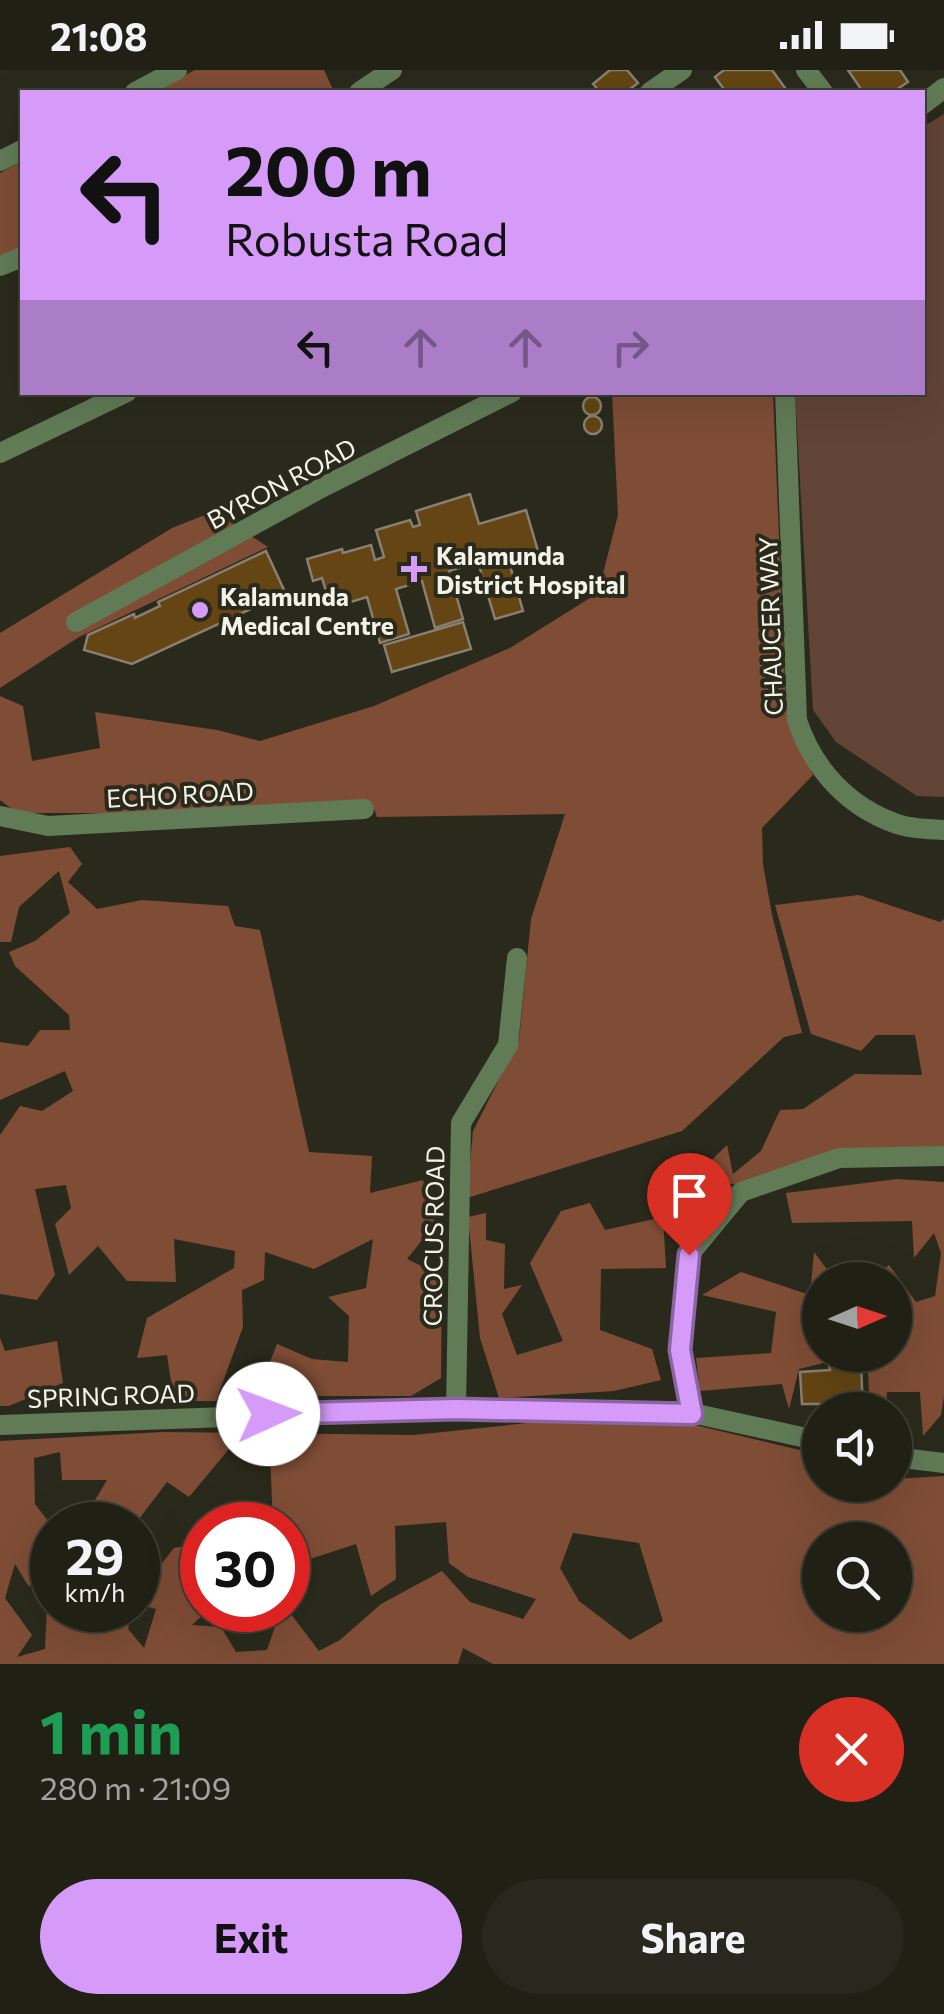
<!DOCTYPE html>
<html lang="en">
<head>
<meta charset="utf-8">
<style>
  :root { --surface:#202015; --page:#28281e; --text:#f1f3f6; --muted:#a2a3a0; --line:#3d3e34; --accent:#d69bf9 }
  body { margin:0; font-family:Commissioner,sans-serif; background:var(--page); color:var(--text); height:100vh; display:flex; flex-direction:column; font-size:38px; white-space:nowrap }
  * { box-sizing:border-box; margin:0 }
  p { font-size:32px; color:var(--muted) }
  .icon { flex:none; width:55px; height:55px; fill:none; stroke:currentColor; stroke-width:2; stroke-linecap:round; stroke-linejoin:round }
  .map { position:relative; height:1594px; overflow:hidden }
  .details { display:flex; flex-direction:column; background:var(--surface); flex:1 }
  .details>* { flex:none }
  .hud { position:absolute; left:20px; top:20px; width:905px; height:305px; border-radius:0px; box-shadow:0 10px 40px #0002,0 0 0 2px var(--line); background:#d69bf9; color:#111; overflow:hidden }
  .needle { width:65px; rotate:87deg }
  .tools { position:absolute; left:802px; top:1192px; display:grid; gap:20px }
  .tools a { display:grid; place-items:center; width:110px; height:110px; border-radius:50%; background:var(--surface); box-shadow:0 10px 40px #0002,0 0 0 2px var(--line); font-size:50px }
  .speed { position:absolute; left:30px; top:1432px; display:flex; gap:20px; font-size:50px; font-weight:700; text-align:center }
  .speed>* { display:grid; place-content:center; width:130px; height:130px; border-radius:50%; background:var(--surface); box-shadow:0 10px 40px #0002,0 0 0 2px var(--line); line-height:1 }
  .speed small { font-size:25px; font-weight:400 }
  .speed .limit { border:15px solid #d22; background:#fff; color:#111 }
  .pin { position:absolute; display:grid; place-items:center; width:85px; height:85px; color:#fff; margin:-102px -42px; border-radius:50% 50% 50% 0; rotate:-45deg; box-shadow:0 0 10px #0007 }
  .pin .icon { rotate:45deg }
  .me { position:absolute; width:110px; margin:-55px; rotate:88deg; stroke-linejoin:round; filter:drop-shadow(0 0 8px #0008) }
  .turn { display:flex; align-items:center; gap:35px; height:210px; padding:0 40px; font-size:45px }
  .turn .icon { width:130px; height:130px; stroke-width:2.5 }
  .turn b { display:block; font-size:70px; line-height:85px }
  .lanes { display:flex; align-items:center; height:95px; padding:0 40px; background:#0003; justify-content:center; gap:50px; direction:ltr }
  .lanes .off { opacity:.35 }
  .round { display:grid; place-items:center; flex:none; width:105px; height:105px; border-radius:52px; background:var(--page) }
  .summary { display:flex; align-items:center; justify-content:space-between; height:170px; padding:0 40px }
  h1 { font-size:60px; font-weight:700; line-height:75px; color:#1e9e55 }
  .action { display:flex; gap:20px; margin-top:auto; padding:20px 40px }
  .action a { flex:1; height:115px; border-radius:60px; background:var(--accent); color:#111; font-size:40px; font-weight:700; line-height:115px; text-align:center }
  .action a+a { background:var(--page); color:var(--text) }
  .status { display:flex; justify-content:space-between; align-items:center; height:70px; padding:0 50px; background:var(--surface); direction:ltr }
  .status svg { height:28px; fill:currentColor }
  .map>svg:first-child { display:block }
  .green { fill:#624436 }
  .forest { fill:#7f4d36; fill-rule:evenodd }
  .building { fill:#644513; stroke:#897f72; stroke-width:2.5 }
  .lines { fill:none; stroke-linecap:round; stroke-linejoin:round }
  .minor { stroke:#617b57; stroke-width:20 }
  .route-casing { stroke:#8b65a2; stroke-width:25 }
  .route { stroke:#d69bf9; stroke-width:18 }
  .poi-dot { fill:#d69bf9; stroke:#2a2a1c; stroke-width:4 }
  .labels { text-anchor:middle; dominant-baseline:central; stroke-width:8; stroke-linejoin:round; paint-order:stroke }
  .street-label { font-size:25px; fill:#f3f3ea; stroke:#2a2a1c }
  .poi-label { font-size:25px; font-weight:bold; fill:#f3f3ea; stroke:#2a2a1c; text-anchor:start }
</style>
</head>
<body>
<div class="status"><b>21:08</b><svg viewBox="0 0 49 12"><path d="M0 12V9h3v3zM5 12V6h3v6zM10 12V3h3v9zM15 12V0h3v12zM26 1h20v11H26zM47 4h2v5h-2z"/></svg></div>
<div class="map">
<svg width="944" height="1594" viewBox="0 0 944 1594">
  <rect width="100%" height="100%" fill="#2a2a1c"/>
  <path class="green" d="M 944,44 L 944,727 L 917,726 L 836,672 L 813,640 L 795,323 L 922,322 L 923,57 Z"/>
  <g class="forest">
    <path d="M 195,0 L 324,0 L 334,22 L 152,22 Z"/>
    <path d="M 22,91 L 22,179 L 0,190 L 0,103 Z"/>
    <path d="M 612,323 L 773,323 L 786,635 L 792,665 L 813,705 L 762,758 L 763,794 L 772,845 L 802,963 L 784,967 L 682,1061 L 467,1128 L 473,1061 L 519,970 L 531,849 L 565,744 L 377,747 L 372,733 L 364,731 L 109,743 L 17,743 L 0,730 L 0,626 L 23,636 L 32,691 L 100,678 L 95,642 L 217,660 L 260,671 L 374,636 L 510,578 L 598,523 L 618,445 Z"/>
    <path d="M 220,439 L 236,456 L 268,477 L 79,567 L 0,618 L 0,563 L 172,458 Z"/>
    <path d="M 70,777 L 82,794 L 68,812 L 97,839 L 142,830 L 228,836 L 235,856 L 260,860 L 309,1082 L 372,1086 L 370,1123 L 423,1110 L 435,1154 L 407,1189 L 442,1206 L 441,1308 L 411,1326 L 308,1326 L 269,1294 L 277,1274 L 312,1289 L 348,1292 L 349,1246 L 328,1227 L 366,1218 L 373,1169 L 314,1199 L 265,1182 L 264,1210 L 242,1220 L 243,1257 L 216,1331 L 174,1331 L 167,1285 L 137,1288 L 147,1248 L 234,1198 L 235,1181 L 174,1169 L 176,1212 L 127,1211 L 98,1176 L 69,1205 L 55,1154 L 71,1138 L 66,1115 L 35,1119 L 55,1205 L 37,1230 L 0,1224 L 0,1065 L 20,1036 L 42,1041 L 73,1021 L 65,1001 L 0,1030 L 0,972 L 28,976 L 40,960 L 70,960 L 69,945 L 15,896 L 9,882 L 35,871 L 70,843 L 59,801 L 19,837 L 11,872 L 0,872 L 0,786 Z"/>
    <path d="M 859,825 L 940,852 L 944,849 L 944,1077 L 743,1114 L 687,1114 L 727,1075 L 733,1104 L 761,1081 L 780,1040 L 803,1039 L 855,1004 L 922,1005 L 915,965 L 876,965 L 861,981 L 811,964 L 775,835 Z"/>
    <path d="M 897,1109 L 944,1112 L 944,1326 L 941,1345 L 923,1366 L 920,1322 L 887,1322 L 886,1340 L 870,1340 L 867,1285 L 895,1285 L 895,1210 L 869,1210 L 889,1195 L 916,1232 L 935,1226 L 941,1183 L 934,1163 L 914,1188 L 912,1151 L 792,1153 L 786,1123 Z"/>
    <path d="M 590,1133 L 605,1160 L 663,1147 L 666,1198 L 601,1199 L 600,1260 L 652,1279 L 661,1310 L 614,1321 L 499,1328 L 480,1268 L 468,1147 L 486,1143 L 486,1170 L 505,1174 L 504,1219 L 522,1215 L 502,1244 L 517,1285 L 563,1271 L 530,1193 L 561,1141 Z"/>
    <path d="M 814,1182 L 835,1210 L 820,1210 L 820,1285 L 857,1285 L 799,1299 L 789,1339 L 782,1314 L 700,1321 L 696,1288 L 771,1283 L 776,1242 L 702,1225 L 741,1202 L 810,1225 Z"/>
    <path d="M 0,1268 L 5,1281 L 57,1271 L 63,1313 L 9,1336 L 0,1336 Z"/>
    <path d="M 674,1350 L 820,1385 L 820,1415 L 895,1415 L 895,1409 L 944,1406 L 944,1594 L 493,1594 L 463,1578 L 458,1594 L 0,1594 L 0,1371 L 163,1362 L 414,1365 L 547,1351 ZM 229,1379 L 270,1382 L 273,1455 L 288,1455 L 288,1533 L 290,1535 L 307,1490 L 356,1474 L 371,1526 L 396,1509 L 395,1456 L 446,1452 L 449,1493 L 468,1507 L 536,1529 L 523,1549 L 470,1532 L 442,1501 L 381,1534 L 340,1570 L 319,1581 L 291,1544 L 279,1545 L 267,1580 L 236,1582 L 221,1557 L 192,1555 L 208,1540 L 202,1540 L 202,1512 L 196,1512 L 202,1473 L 174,1478 L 143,1517 L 139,1449 L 167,1412 L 189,1427 ZM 60,1382 L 62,1410 L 107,1410 L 80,1455 L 138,1455 L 138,1534 L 156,1539 L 144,1578 L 128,1559 L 132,1542 L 100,1540 L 84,1556 L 73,1540 L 52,1540 L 52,1534 L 47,1535 L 45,1579 L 17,1587 L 32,1565 L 5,1528 L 15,1494 L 29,1517 L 52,1473 L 52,1456 L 35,1434 L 34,1388 ZM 573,1463 L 639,1473 L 663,1551 L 630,1570 L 579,1531 L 560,1498 ZM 820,1470 L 895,1470 L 895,1545 L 820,1545 Z"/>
  </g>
  <g class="building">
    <path d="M 610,0 L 627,0 L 638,13 L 626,22 L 600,22 L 593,14 Z"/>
    <path d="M 724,0 L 772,0 L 788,22 L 726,22 L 715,7 Z"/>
    <path d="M 848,0 L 900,0 L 908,12 L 893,22 L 870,20 L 863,22 Z"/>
    <circle cx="592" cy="336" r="9"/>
    <circle cx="593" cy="355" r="9"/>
    <path d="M 470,424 L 479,454 L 526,440 L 540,488 L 521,494 L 518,482 L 507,485 L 523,541 L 495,549 L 478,492 L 449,501 L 463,549 L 435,558 L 422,511 L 396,519 L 409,564 L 380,573 L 367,527 L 331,538 L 322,508 L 313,511 L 307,489 L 342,479 L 343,483 L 371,475 L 375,490 L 384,487 L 376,460 L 410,450 L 413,457 L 420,455 L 416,441 Z"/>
    <path d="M 266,481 L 284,520 L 274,525 L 272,521 L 260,526 L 264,533 L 132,594 L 84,580 L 88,565 L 134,544 L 135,548 L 160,536 L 158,532 Z"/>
    <path d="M 463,552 L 471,579 L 392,602 L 384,575 Z"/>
    <path d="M 861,1293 L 863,1340 L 856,1331 L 847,1331 L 847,1334 L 802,1334 L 800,1302 L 830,1300 L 829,1294 Z"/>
  </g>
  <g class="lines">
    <g class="minor">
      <path d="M 806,0 L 823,22"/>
      <path d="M 135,22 L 177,0"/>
      <path d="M 359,22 L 392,0"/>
      <path d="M 650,22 L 682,0"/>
      <path d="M 922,35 L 944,18"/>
      <path d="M 0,91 L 22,80"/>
      <path d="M 0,196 L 22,187"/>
      <path d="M 785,322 L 797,650 C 813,699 848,737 897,754 C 911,759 929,759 944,760"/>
      <path d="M 0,383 L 127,322"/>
      <path d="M 76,552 L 323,417 L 512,322"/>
      <path d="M 0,746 L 48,756 L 364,739"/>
      <path d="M 456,1339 L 461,1053 L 508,975 L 517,888"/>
      <path d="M 692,1343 L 680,1281 L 689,1185 L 741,1122 L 839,1088 L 944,1086"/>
      <path d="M 0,1355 L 456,1339 L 672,1343 L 692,1343 L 820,1371"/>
      <path d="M 895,1387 L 944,1393"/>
    </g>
  </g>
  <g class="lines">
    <defs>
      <path id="route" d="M 268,1344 L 456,1339 L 692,1344 L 680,1280 L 689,1185"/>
    </defs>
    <use href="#route" class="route-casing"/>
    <use href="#route" class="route"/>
  </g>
  <g class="poi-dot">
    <path d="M409 484h10v10h10v10h-10v10h-10v-10h-10v-10h10z"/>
    <circle cx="200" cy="540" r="10"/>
  </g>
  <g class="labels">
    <g class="street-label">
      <text transform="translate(281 413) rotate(-28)">BYRON ROAD</text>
      <text transform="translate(770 556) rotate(-92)">CHAUCER WAY</text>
      <text transform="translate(180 724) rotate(-3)">ECHO ROAD</text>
      <text transform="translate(433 1166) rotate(-89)">CROCUS ROAD</text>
      <text transform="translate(111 1325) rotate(-2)">SPRING ROAD</text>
    </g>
    <g class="poi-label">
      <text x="436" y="485">Kalamunda<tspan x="436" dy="29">District Hospital</tspan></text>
      <text x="220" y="526">Kalamunda<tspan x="220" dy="29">Medical Centre</tspan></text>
    </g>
  </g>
</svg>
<div class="tools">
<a><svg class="needle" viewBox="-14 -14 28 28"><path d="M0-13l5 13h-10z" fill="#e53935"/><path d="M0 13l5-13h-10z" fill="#a2a3a0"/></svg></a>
<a><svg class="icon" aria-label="sound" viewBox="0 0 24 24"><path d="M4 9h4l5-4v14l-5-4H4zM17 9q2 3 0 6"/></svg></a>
<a><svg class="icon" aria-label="search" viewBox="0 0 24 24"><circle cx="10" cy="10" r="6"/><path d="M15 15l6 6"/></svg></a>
</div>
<div class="speed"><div>29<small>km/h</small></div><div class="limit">30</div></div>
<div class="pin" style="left:689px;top:1185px;background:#d93025"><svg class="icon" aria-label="arrive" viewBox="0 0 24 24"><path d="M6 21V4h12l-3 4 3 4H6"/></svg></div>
<svg class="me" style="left:268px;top:1344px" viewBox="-20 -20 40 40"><circle r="19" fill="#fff"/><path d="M0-13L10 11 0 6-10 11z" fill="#d69bf9"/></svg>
<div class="hud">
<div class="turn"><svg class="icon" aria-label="left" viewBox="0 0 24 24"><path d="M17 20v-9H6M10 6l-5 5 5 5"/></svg><div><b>200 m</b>Robusta Road</div></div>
<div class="lanes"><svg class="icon" aria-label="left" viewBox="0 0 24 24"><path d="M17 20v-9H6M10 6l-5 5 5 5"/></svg><svg class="icon off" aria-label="ahead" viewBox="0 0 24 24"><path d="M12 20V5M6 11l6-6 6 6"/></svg><svg class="icon off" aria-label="ahead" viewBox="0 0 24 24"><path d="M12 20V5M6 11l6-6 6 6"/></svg><svg class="icon off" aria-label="right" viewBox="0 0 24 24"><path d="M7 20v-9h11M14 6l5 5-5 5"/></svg></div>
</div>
</div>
<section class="details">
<div class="summary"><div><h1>1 min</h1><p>280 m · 21:09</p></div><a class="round" style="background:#d93025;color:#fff"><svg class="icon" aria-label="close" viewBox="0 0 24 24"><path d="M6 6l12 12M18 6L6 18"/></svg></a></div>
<div class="action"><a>Exit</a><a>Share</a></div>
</section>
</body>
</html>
